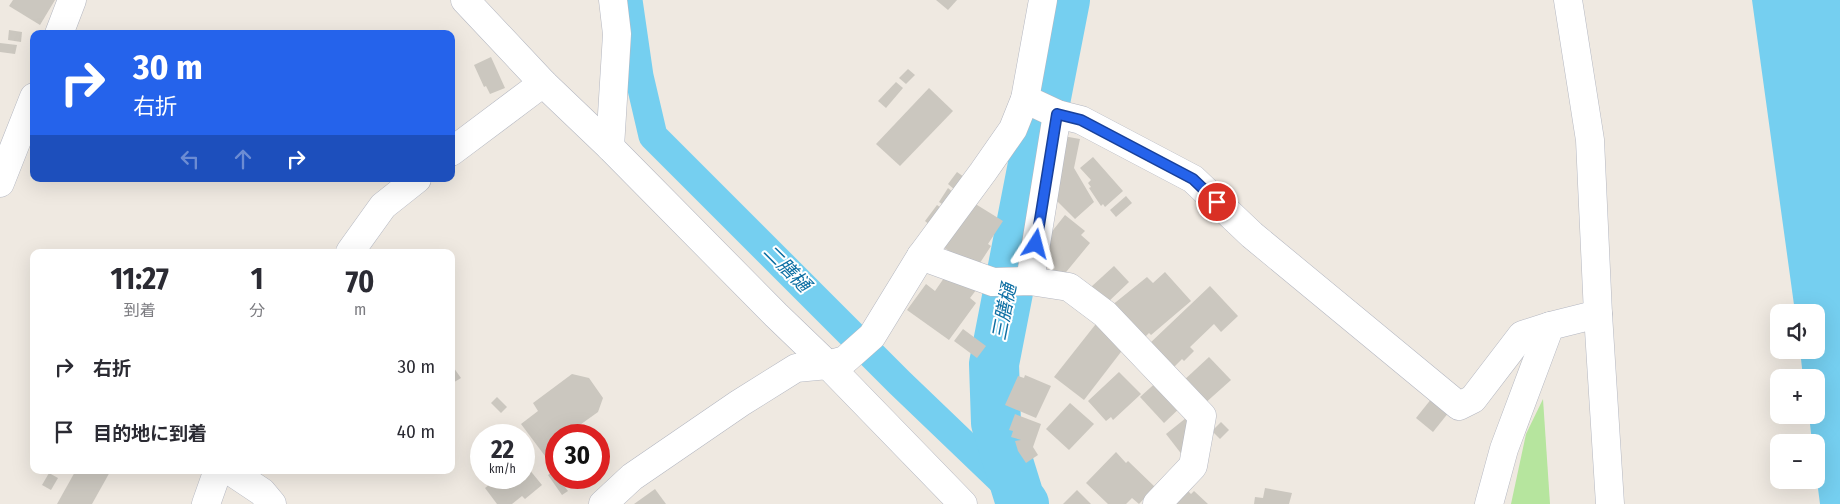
<!DOCTYPE html>
<html lang="ja">
<head>
<meta charset="utf-8">
<style>
  :root { --surface:#fff; --page:#f2f2f3; --text:#2b2b33; --muted:#7c7c81 }
  body { margin:0; font-family:"Fira Sans Condensed","Noto Sans JP",sans-serif; background:var(--page); color:var(--text); height:100vh; display:flex; flex-direction:column; font-size:19px; white-space:nowrap }
  * { box-sizing:border-box; margin:0 }
  p { font-size:16px; color:var(--muted) }
  .icon { flex:none; width:28px; height:28px; fill:none; stroke:currentColor; stroke-width:2; stroke-linecap:round; stroke-linejoin:round }
  .map { position:relative; flex:1; overflow:hidden }
  .side { position:absolute; left:30px; top:249px; width:425px; height:225px; display:flex; flex-direction:column; background:var(--surface); border-radius:10px; box-shadow:0 5px 20px #0002 }
  .side>* { flex:none }
  .guide { position:absolute; left:30px; top:30px; width:425px; height:152px; border-radius:10px; box-shadow:0 5px 20px #0002; background:#2563eb; color:#fff; overflow:hidden }
  .tools { position:absolute; left:1770px; top:304px; display:grid; gap:10px }
  .tools a { display:grid; place-items:center; width:55px; height:55px; border-radius:10px; background:var(--surface); box-shadow:0 5px 20px #0002; font-size:25px }
  .speed { position:absolute; left:470px; top:424px; display:flex; gap:10px; font-size:25px; font-weight:700; text-align:center }
  .speed>* { display:grid; place-content:center; width:65px; height:65px; border-radius:50%; background:var(--surface); box-shadow:0 5px 20px #0002; line-height:1 }
  .speed small { font-size:12px; font-weight:400 }
  .speed .limit { border:8px solid #d22; background:#fff; color:#111 }
  .pin { position:absolute; display:grid; place-items:center; width:42px; height:42px; color:#fff; margin:-21px; border:2px solid #fff; border-radius:50%; box-shadow:0 1px 5px #0007 }
  .me { position:absolute; width:55px; margin:-28px; rotate:9deg; stroke-linejoin:round; filter:drop-shadow(0 0 4px #0008) }
  .turn { display:flex; align-items:center; gap:18px; height:105px; padding:0 20px; font-size:22px }
  .turn .icon { width:65px; height:65px; stroke-width:2.5 }
  .turn b { display:block; font-size:35px; line-height:42px }
  .lanes { display:flex; align-items:center; height:48px; padding:0 20px; background:#0003; justify-content:center; gap:25px; direction:ltr }
  .lanes .off { opacity:.35 }
  .eta { display:flex; justify-content:space-evenly; align-items:center; height:85px; text-align:center }
  .eta b { font-size:30px; font-weight:700; line-height:35px }
  ul { padding:0; list-style:none }
  li { display:flex; align-items:center; gap:15px; height:65px; padding:0 20px }
  li div { flex:1 }
  li b { display:block; font-size:19px }
  li em { font-style:normal }
  .map>svg:first-child { display:block }
  .green { fill:#b6e59e }
  .water { fill:#75cff0 }
  .lines { fill:none; stroke-linecap:round; stroke-linejoin:round }
  .canal { stroke:#75cff0; stroke-width:29 }
  .river { stroke:#75cff0; stroke-width:50 }
  .building { fill:#cbc7bf }
  .minor-casing { stroke:#b4b7c1; stroke-width:29 }
  .tertiary-casing { stroke:#b4b7c1; stroke-width:29 }
  .minor { stroke:#fff; stroke-width:28 }
  .tertiary { stroke:#fff; stroke-width:28 }
  .route-casing { stroke:#184099; stroke-width:12 }
  .route { stroke:#2563eb; stroke-width:9 }
  .labels { text-anchor:middle; dominant-baseline:central; stroke-width:4; stroke-linejoin:round; paint-order:stroke }
  .water-label { font-size:19px; font-style:italic; fill:#0d6fa3; stroke:#fff }
</style>
</head>
<body>
<div class="map">
<svg width="1840" height="504" viewBox="0 0 1840 504">
  <rect width="100%" height="100%" fill="#efe9e1"/>
  <path class="green" d="M 1543,399 L 1550,504 L 1511,504 L 1526,434 Z"/>
  <path class="water" d="M 1752,0 L 1840,0 L 1840,504 L 1820,504 L 1816,473 L 1816,442 L 1812,442 L 1809,415 L 1816,415 L 1816,378 L 1803,377 L 1800,350 L 1816,350 L 1816,312 L 1795,312 Z"/>
  <g class="lines">
    <path class="canal" d="M 628,0 L 639,76 L 653,136 L 900,383 L 1019,497"/>
    <path class="river" d="M 1024,504 L 1019,497 L 996,423 L 994,364 L 1065,0"/>
  </g>
  <g class="building">
    <path d="M 13,0 L 55,0 L 40,25 L 9,6 Z"/>
    <path d="M 936,0 L 957,0 L 948,10 Z"/>
    <path d="M 9,30 L 22,32 L 21,42 L 8,40 Z"/>
    <path d="M 0,43 L 17,45 L 15,54 L 0,52 Z"/>
    <path d="M 491,57 L 505,88 L 490,94 L 486,86 L 484,87 L 474,65 Z"/>
    <path d="M 908,69 L 915,75 L 906,84 L 899,78 Z"/>
    <path d="M 896,82 L 903,88 L 886,108 L 878,101 Z"/>
    <path d="M 929,88 L 953,111 L 900,166 L 876,144 Z"/>
    <path d="M 1063,136 L 1080,139 L 1074,168 L 1094,202 L 1075,219 L 1050,194 Z"/>
    <path d="M 1093,157 L 1123,191 L 1105,207 L 1103,204 L 1101,206 L 1089,188 L 1091,187 L 1088,183 L 1091,180 L 1080,168 Z"/>
    <path d="M 957,172 L 964,177 L 955,190 L 948,184 Z"/>
    <path d="M 948,188 L 955,194 L 945,206 L 939,202 Z"/>
    <path d="M 1126,196 L 1132,203 L 1116,217 L 1110,210 Z"/>
    <path d="M 969,200 L 1003,221 L 988,244 L 991,246 L 976,269 L 940,245 Z"/>
    <path d="M 937,205 L 943,209 L 931,226 L 925,221 Z"/>
    <path d="M 1065,215 L 1085,231 L 1081,235 L 1090,243 L 1062,277 L 1038,257 L 1050,234 Z"/>
    <path d="M 953,265 L 980,285 L 970,298 L 976,303 L 949,340 L 907,310 L 926,284 L 935,291 Z"/>
    <path d="M 1114,266 L 1129,282 L 1106,304 L 1091,287 Z"/>
    <path d="M 1165,272 L 1191,301 L 1151,335 L 1149,333 L 1141,341 L 1111,306 L 1147,277 L 1153,283 Z"/>
    <path d="M 1210,286 L 1238,316 L 1221,332 L 1214,324 L 1190,347 L 1194,351 L 1184,361 L 1182,359 L 1171,370 L 1148,345 Z"/>
    <path d="M 1099,320 L 1124,348 L 1084,400 L 1054,377 Z"/>
    <path d="M 963,329 L 986,346 L 977,358 L 954,341 Z"/>
    <path d="M 1209,357 L 1231,380 L 1203,405 L 1182,382 Z"/>
    <path d="M 451,364 L 461,378 L 451,384 Z"/>
    <path d="M 1119,372 L 1141,394 L 1113,420 L 1111,417 L 1106,421 L 1088,401 Z"/>
    <path d="M 572,374 L 589,378 L 603,398 L 598,412 L 577,427 L 576,435 L 556,435 L 556,466 L 554,468 L 521,424 L 538,411 L 533,403 Z"/>
    <path d="M 1025,375 L 1051,386 L 1036,418 L 1005,405 L 1018,376 L 1024,378 Z"/>
    <path d="M 1160,379 L 1184,404 L 1164,423 L 1140,397 Z"/>
    <path d="M 497,397 L 507,407 L 501,413 L 491,403 Z"/>
    <path d="M 1432,398 L 1449,412 L 1433,432 L 1416,418 Z"/>
    <path d="M 1070,403 L 1094,424 L 1069,450 L 1046,429 Z"/>
    <path d="M 1015,414 L 1041,424 L 1033,447 L 1038,455 L 1026,463 L 1018,451 L 1015,441 L 1021,440 L 1011,437 L 1013,431 L 1009,430 Z"/>
    <path d="M 1191,414 L 1183,456 L 1166,434 Z"/>
    <path d="M 1221,422 L 1229,430 L 1220,439 L 1212,431 Z"/>
    <path d="M 1116,452 L 1126,463 L 1128,461 L 1155,487 L 1139,504 L 1132,498 L 1126,504 L 1108,504 L 1086,483 Z"/>
    <path d="M 524,463 L 542,485 L 525,499 L 522,496 L 512,504 L 497,504 L 485,488 L 498,478 L 524,478 Z"/>
    <path d="M 76,470 L 111,470 L 92,504 L 57,504 Z"/>
    <path d="M 554,471 L 556,478 L 558,478 L 568,491 L 562,495 L 548,475 Z"/>
    <path d="M 49,473 L 58,478 L 51,490 L 42,485 Z"/>
    <path d="M 1265,488 L 1292,493 L 1289,504 L 1254,504 L 1255,497 L 1263,498 Z"/>
    <path d="M 655,489 L 666,504 L 634,504 Z"/>
    <path d="M 1186,489 L 1191,494 L 1194,491 L 1208,504 L 1171,504 Z"/>
    <path d="M 1077,490 L 1091,504 L 1063,504 Z"/>
  </g>
  <g class="lines">
    <defs>
      <g id="minor">
        <path d="M 465,0 L 543,83 L 610,147 L 776,315 L 828,365 L 963,504"/>
        <path d="M 59,34 L 72,0"/>
        <path d="M 1025,99 L 1057,114 L 1081,120 L 1193,179 L 1252,235 L 1459,406 L 1473,399 L 1522,335 L 1550,326"/>
        <path d="M 610,147 L 617,34 L 613,0"/>
        <path d="M 451,152 L 543,83"/>
        <path d="M 0,183 L 34,97"/>
        <path d="M 350,252 L 383,206 L 417,179"/>
        <path d="M 921,256 L 993,282 L 1030,281 L 1069,287 L 1105,314 L 1202,416 L 1193,466 L 1157,504"/>
        <path d="M 1030,281 L 1057,114"/>
        <path d="M 229,470 L 262,492 L 272,504"/>
        <path d="M 206,504 L 218,470"/>
        <path d="M 603,504 L 632,477 L 740,403 L 796,368 L 828,365 L 845,360 L 872,336 L 921,256 L 983,172 L 1013,129 L 1025,99 L 1043,0"/>
        <path d="M 1489,504 L 1504,449 L 1550,326 L 1598,314"/>
      </g>
      <path id="tertiary" d="M 1568,0 L 1590,140 L 1598,314 L 1610,504"/>
    </defs>
    <use href="#minor" class="minor-casing"/>
    <use href="#tertiary" class="tertiary-casing"/>
    <use href="#minor" class="minor"/>
    <use href="#tertiary" class="tertiary"/>
  </g>
  <g class="lines">
    <defs>
      <path id="route" d="M 1036,244 L 1057,114 L 1081,120 L 1193,179 L 1217,202"/>
    </defs>
    <use href="#route" class="route-casing"/>
    <use href="#route" class="route"/>
  </g>
  <g class="labels">
    <g class="water-label">
      <text transform="translate(787 268) rotate(45)">二膳樋</text>
      <text transform="translate(1004 312) rotate(-79)">三膳樋</text>
    </g>
  </g>
</svg>
<div class="tools">
<a><svg class="icon" aria-label="sound" viewBox="0 0 24 24"><path d="M4 9h4l5-4v14l-5-4H4zM17 9q2 3 0 6"/></svg></a>
<a>+</a>
<a>−</a>
</div>
<div class="speed"><div>22<small>km/h</small></div><div class="limit">30</div></div>
<div class="pin" style="left:1217px;top:202px;background:#d93025"><svg class="icon" aria-label="arrive" viewBox="0 0 24 24"><path d="M6 21V4h12l-3 4 3 4H6"/></svg></div>
<svg class="me" style="left:1036px;top:244px" viewBox="-20 -20 40 40"><path d="M0-17L14 15 0 8-14 15z" fill="#2563eb" stroke="#fff" stroke-width="4"/></svg>
<div class="guide">
<div class="turn"><svg class="icon" aria-label="right" viewBox="0 0 24 24"><path d="M7 20v-9h11M14 6l5 5-5 5"/></svg><div><b>30 m</b>右折</div></div>
<div class="lanes"><svg class="icon off" aria-label="left" viewBox="0 0 24 24"><path d="M17 20v-9H6M10 6l-5 5 5 5"/></svg><svg class="icon off" aria-label="ahead" viewBox="0 0 24 24"><path d="M12 20V5M6 11l6-6 6 6"/></svg><svg class="icon" aria-label="right" viewBox="0 0 24 24"><path d="M7 20v-9h11M14 6l5 5-5 5"/></svg></div>
</div>
<section class="side">
<div class="eta">
<div><b>11:27</b><p>到着</p></div>
<div><b>1</b><p>分</p></div>
<div><b>70</b><p>m</p></div>
</div>
<ul>
<li><svg class="icon" aria-label="right" viewBox="0 0 24 24"><path d="M7 20v-9h11M14 6l5 5-5 5"/></svg><div><b>右折</b></div><em>30 m</em></li>
<li><svg class="icon" aria-label="arrive" viewBox="0 0 24 24"><path d="M6 21V4h12l-3 4 3 4H6"/></svg><div><b>目的地に到着</b></div><em>40 m</em></li>
</ul>
</section>
</div>
</body>
</html>
